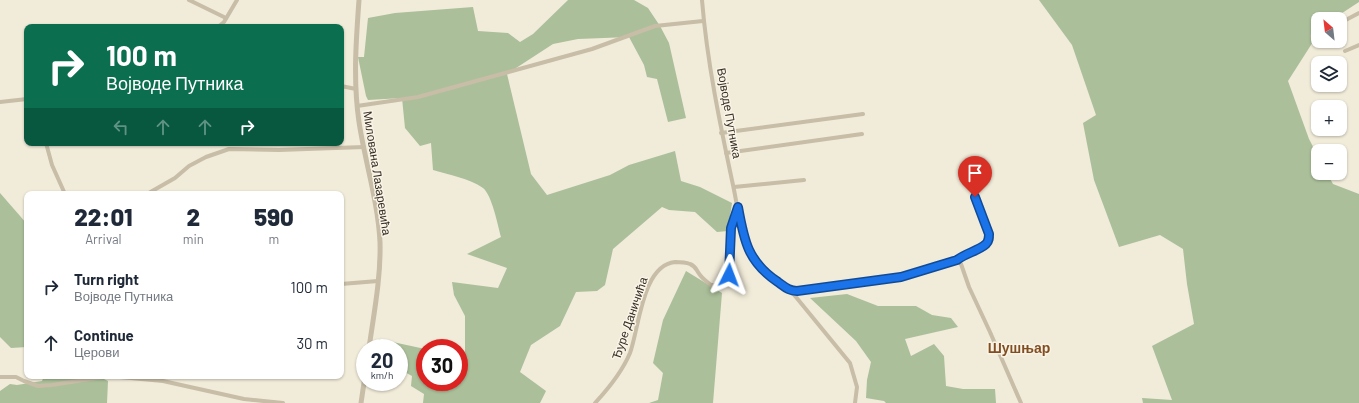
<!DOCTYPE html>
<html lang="en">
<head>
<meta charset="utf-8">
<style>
  :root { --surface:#fff; --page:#f2f2f3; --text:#1f2937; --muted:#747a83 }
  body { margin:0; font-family:Barlow,sans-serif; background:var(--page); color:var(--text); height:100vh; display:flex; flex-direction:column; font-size:15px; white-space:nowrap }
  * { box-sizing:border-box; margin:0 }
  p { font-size:13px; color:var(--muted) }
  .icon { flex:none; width:22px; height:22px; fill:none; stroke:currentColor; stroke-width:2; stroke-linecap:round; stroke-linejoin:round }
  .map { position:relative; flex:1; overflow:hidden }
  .drawer { position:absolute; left:24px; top:191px; width:320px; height:188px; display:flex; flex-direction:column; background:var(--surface); border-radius:8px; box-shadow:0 1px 3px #0004 }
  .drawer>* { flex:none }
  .hud { position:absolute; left:24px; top:24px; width:320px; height:122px; border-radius:8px; box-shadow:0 1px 3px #0004; background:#0b6e4f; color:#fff; overflow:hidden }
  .needle { width:26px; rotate:332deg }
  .buttons { position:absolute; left:1311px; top:12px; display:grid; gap:8px }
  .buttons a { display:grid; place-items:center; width:36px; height:36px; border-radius:8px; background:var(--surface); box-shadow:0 1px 3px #0004; font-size:20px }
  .speed { position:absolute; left:356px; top:339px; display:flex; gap:8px; font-size:20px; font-weight:700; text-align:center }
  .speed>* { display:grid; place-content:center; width:52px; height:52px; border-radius:50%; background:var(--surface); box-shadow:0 1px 3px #0004; line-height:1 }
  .speed small { font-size:10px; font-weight:400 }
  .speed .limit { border:6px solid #d22; background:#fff; color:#111 }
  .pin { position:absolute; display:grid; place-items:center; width:34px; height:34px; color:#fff; margin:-41px -17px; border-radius:50% 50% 50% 0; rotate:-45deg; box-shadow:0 0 4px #0007 }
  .pin .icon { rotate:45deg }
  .me { position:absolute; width:44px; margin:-22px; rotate:3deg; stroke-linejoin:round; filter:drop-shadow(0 0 3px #0008) }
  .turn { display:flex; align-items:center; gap:14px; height:84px; padding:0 16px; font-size:18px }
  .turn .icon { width:52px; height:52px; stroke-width:2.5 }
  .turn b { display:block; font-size:28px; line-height:34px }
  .lanes { display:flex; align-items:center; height:38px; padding:0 16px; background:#0003; justify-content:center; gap:20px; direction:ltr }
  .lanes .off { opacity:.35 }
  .eta { display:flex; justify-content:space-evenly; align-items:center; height:68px; text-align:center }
  .eta b { font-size:24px; font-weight:800; line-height:28px }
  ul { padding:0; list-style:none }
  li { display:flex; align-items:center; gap:12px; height:56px; padding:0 16px }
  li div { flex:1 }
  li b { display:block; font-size:15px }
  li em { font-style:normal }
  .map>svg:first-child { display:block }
  .green { fill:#abbf9a }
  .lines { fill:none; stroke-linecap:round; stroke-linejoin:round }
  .minor { stroke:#c8bda6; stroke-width:4 }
  .tertiary { stroke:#c8bda6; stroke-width:5 }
  .route-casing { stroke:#114b97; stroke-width:10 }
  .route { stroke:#1a73e8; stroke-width:7 }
  .labels { text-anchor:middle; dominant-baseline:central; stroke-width:3; stroke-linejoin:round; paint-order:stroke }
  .street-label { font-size:12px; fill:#352e27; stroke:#f9f4e6 }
  .quarter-label { font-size:14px; font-weight:bold; fill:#824e21; stroke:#f9f4e6 }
</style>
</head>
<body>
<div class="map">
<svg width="1359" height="403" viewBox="0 0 1359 403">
  <rect width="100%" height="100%" fill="#f1ebd9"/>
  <g class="green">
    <path d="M 568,0 L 634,0 L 648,8 L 660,26 L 669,43 L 686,118 L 668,122 L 657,79 L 647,77 L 644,65 L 629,37 L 578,39 L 553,44 L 507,74 L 531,174 L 547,195 L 610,175 L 629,165 L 675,151 L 681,181 L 700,187 L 732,203 L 728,231 L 717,232 L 695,212 L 669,210 L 662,207 L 613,249 L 605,285 L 597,291 L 576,292 L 560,326 L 531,345 L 520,372 L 546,391 L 540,403 L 423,403 L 424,394 L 411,386 L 412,376 L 399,369 L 399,348 L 378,348 L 379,339 L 425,349 L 425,382 L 459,382 L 459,356 L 465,357 L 465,316 L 454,295 L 452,282 L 498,288 L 507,268 L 467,254 L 501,237 C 498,226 492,195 483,188 C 469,178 449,175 433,170 L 431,143 L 420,146 L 405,128 L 402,98 L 368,100 L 366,96 L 358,57 L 364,57 L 368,18 L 395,13 L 473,7 L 478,31 L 508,33 L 520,42 L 533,34 Z"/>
    <path d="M 1039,0 L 1359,0 L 1359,2 L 1333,19 L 1318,19 L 1318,34 L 1288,81 L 1309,139 L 1318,156 L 1318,173 L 1327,173 L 1333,184 L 1359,194 L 1359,403 L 1143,403 L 1142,398 L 1172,400 L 1152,346 L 1194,324 L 1187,284 L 1183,249 L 1160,235 L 1119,247 L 1094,180 L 1083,123 L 1096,115 L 1072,45 Z"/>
    <path d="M 0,193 L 27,224 L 27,347 L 11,348 L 0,337 Z"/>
    <path d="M 686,271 L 722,293 L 713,403 L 649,403 L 658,400 L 663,373 L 653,363 L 663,320 Z"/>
    <path d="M 847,294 L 878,306 L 916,306 L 932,315 L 951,318 L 958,327 L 905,339 L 911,356 L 934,344 L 944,356 L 946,386 L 963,389 L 995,389 L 996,403 L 886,403 L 884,401 L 866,398 L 867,380 L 871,362 L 856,341 L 810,298 Z"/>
    <path d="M 44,376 L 98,376 L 108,381 L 107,403 L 0,403 L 0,391 L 10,384 L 17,385 L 42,381 Z"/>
  </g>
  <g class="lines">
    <g class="minor">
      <path d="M 189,0 L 226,18"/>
      <path d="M 702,0 C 707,62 720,124 733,185 C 738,208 740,232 750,253 C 757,266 782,291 797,291 L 901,277 L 957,260 C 966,253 978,251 986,244 C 989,241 989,238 989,234 L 975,197"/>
      <path d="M 1340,23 L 1359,13"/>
      <path d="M 218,27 L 224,22 L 237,0"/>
      <path d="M 1312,36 L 1318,33"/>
      <path d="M 1345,51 L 1359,45"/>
      <path d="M 341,86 L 356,89"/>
      <path d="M 0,102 L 27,99"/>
      <path d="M 357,106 L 418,97 L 592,49 L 655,26 L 703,21"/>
      <path d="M 721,133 L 863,114"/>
      <path d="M 46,143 L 52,165 L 65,194"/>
      <path d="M 726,153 L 862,134"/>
      <path d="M 734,187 L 804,180"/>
      <path d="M 147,194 L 175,178 L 189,166 L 206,157 L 229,149 L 279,150 L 364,147"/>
      <path d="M 957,260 L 961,264 L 969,287 L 990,332 L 1021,403"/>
      <path d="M 341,284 L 378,281"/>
      <path d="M 791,291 L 850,363 L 857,387 L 855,403"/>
      <path d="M 109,376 L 163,381 L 244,399 L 283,403"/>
      <path d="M 0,377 L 16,377 L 24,381 L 38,386 L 52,385 L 109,376"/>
      <path d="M 595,403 C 609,388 622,372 630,353 C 639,329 642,265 675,262 C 680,262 685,262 690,264 C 696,266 696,270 700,275 C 703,279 707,282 711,285 L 723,285 L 728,282 L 729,275 L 731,228 L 737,207"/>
    </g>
    <g class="tertiary">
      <path d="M 359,0 C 356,41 353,81 359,122 C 365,162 378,201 380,242 C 381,277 374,313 369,348"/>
      <path d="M 361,403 L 365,376"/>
    </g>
  </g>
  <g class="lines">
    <defs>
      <path id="route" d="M 729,275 L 731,228 L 738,207 C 744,241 748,262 778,282 C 785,287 789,291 797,291 L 901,277 L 957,260 C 966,253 978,251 986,244 C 989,241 989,238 989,234 L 975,197"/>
    </defs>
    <use href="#route" class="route-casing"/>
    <use href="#route" class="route"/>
  </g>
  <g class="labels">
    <g class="street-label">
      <text transform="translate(730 113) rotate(80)">Војводе Путника</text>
      <text transform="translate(378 173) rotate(81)">Милована Лазаревића</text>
      <text transform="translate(629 318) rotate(-71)">Ђуре Даничића</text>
    </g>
    <g class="quarter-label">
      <text x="1019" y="347">Шушњар</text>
    </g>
  </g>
</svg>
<div class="buttons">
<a><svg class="needle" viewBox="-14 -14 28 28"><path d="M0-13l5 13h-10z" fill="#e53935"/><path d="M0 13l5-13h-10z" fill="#747a83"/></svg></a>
<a><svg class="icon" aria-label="layers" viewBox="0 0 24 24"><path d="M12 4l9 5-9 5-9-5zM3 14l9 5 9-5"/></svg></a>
<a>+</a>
<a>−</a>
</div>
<div class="speed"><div>20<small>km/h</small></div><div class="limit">30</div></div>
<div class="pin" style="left:975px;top:197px;background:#d93025"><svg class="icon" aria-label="arrive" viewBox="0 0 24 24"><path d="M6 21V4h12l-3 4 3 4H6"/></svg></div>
<svg class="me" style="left:729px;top:275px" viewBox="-20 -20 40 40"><path d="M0-17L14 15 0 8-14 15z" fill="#1a73e8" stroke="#fff" stroke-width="4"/></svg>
<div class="hud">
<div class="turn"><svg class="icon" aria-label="right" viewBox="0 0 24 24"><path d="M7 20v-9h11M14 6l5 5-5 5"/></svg><div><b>100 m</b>Војводе Путника</div></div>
<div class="lanes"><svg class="icon off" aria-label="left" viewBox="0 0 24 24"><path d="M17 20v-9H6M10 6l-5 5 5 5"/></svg><svg class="icon off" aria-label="ahead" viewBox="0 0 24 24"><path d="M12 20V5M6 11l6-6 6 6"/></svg><svg class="icon off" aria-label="ahead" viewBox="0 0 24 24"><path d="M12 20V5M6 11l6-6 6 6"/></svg><svg class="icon" aria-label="right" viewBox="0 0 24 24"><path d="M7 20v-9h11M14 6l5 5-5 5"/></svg></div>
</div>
<section class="drawer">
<div class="eta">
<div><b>22:01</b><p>Arrival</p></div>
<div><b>2</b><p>min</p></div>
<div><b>590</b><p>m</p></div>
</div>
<ul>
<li><svg class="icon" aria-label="right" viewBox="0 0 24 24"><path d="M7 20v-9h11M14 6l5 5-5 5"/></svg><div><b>Turn right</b><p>Војводе Путника</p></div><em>100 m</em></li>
<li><svg class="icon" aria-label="ahead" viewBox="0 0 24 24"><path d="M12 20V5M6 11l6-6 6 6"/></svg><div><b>Continue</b><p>Церови</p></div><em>30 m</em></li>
</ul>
</section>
</div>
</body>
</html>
